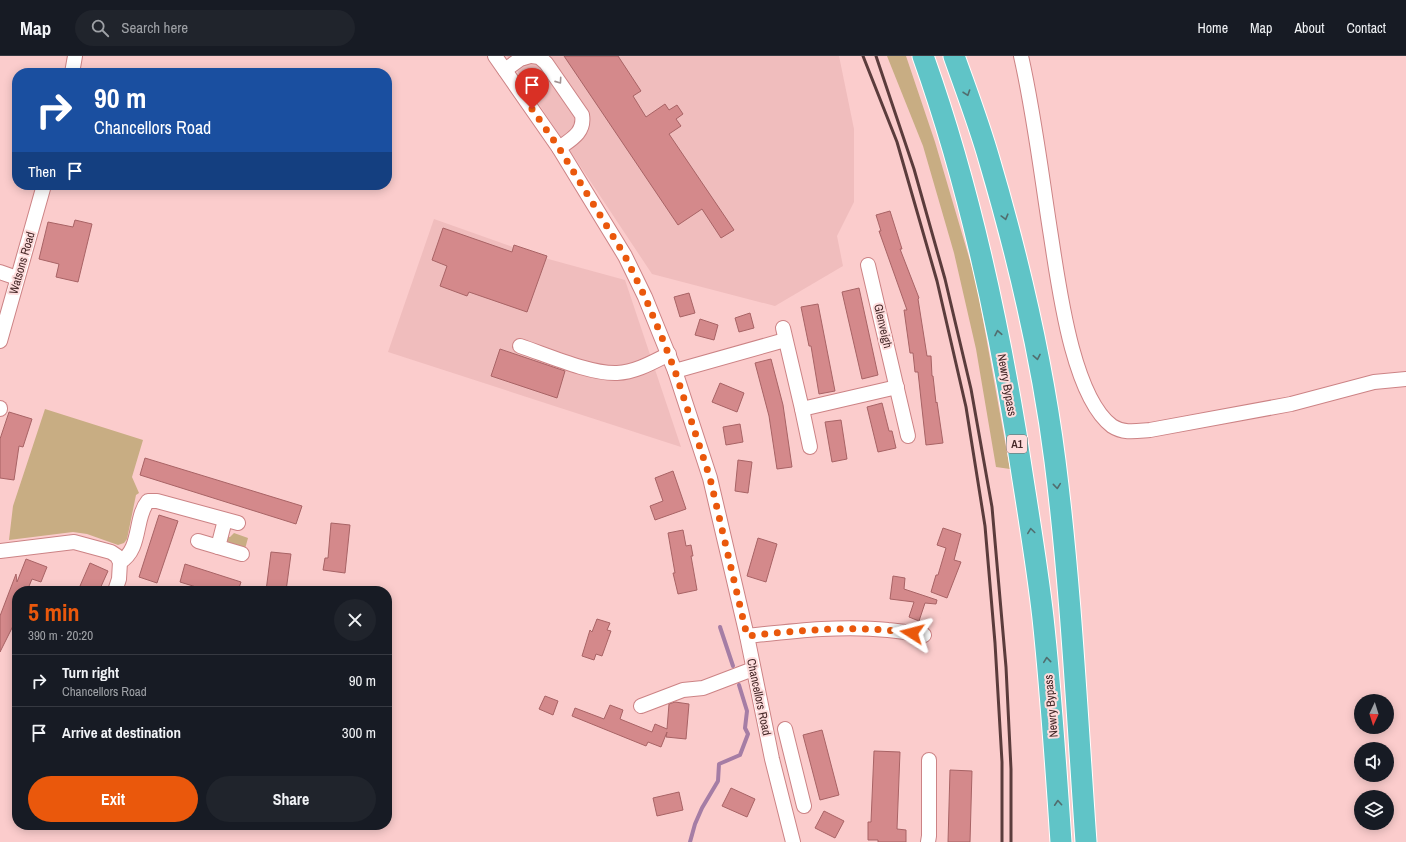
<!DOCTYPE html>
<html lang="en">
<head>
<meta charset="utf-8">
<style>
  :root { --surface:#171b24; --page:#20242c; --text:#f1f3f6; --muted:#9ea1a6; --line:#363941; --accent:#ea580c }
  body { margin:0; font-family:"Archivo Narrow",sans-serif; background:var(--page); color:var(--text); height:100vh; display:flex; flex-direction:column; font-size:15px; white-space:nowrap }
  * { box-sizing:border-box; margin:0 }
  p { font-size:13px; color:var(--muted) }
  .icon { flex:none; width:22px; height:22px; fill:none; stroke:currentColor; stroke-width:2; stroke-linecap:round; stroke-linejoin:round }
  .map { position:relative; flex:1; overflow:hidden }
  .side { position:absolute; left:12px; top:530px; width:380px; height:244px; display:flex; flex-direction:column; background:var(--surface); border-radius:16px; box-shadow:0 2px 10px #0003 }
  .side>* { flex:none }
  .banner { position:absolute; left:12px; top:12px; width:380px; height:122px; border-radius:16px; box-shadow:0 2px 10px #0003; background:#1a4fa0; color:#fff; overflow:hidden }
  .needle { width:26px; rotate:184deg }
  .controls { position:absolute; left:1354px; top:638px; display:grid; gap:8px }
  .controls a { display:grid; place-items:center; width:40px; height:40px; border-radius:50%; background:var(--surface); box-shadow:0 2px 10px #0003; font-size:20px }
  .pin { position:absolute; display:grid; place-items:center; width:34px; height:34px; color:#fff; margin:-41px -17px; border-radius:50% 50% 50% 0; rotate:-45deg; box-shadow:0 0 4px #0007 }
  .pin .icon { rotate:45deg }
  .me { position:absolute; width:44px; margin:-22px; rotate:279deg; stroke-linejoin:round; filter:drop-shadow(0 0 3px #0008) }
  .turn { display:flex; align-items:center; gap:14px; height:84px; padding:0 16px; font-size:18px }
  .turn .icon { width:52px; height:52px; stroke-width:2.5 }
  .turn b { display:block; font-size:28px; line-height:34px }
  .then { display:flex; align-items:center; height:38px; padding:0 16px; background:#0003; gap:8px; font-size:15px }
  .round { display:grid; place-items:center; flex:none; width:42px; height:42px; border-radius:21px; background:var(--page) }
  .headline { display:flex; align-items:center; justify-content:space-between; height:68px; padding:0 16px }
  h1 { font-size:24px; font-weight:800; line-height:30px; color:var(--accent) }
  .cta { display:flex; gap:8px; margin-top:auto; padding:8px 16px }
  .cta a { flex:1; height:46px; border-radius:24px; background:var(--accent); color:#fff; font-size:16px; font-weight:800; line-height:46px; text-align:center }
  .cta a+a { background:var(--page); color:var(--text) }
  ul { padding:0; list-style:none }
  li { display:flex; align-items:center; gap:12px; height:52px; padding:0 16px; border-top:1px solid var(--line) }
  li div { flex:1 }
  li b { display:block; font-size:15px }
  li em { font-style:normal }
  header { display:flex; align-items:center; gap:24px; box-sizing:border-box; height:56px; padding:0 20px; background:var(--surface); border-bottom:1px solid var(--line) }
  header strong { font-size:19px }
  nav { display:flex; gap:22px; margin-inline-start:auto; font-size:14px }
  .search { width:280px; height:36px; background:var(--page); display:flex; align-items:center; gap:10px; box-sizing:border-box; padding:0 14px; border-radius:22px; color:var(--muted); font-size:15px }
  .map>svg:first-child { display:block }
  .built { fill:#f0bdbd }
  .green { fill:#c8ad83 }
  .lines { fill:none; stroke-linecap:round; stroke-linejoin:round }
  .stream { stroke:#a57da5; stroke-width:4 }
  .building { fill:#d4898b; stroke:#a86365 }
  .minor-casing { stroke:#cc8385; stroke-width:16 }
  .highway-casing { stroke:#fff; stroke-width:23 }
  .minor { stroke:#fff; stroke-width:14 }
  .highway { stroke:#60c4c7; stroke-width:21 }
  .rail { stroke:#5b3c3c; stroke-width:3 }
  .oneway { stroke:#a29393 }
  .oneway2 { stroke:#516e6f }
  .route { stroke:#ea580c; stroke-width:7; stroke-dasharray:0 12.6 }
  .labels { text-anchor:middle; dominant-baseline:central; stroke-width:4; stroke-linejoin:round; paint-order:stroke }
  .shield { fill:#fedddd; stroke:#7c5e5e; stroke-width:1 }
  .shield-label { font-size:11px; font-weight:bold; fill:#442727 }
  .street-label { font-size:12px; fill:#442727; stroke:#fedddd }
</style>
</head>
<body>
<header>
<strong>Map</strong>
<div class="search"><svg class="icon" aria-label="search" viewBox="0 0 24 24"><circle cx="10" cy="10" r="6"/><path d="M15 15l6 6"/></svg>Search here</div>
<nav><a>Home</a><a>Map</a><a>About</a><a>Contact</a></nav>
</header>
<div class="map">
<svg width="1406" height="786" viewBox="0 0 1406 786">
  <rect width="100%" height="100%" fill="#fbcccc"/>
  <g class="built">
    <path d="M 507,0 L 839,0 L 854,73 L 854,146 L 837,180 L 843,210 L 775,250 L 652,218 Z"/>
    <path d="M 434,163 L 541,201 L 625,224 L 681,391 L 388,296 Z"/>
  </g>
  <g class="green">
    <path d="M 887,0 L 906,0 L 935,86 L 976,225 L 1010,413 L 996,411 L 976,293 L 954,197 L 923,90 Z"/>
    <path d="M 45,353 L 143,384 L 132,421 L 139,437 L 136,439 L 127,483 L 124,487 L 118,489 L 87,478 L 73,476 L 9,484 L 13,450 Z"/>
    <path d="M 234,477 L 248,482 L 245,493 L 228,486 L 226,481 L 230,481 Z"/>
  </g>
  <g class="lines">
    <g class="stream">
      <path d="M 720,571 L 733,610"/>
      <path d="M 690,786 L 695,768 L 702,752 L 718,725 L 719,708 L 740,699 L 748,678 L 745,672 L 747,655 L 739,629"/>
    </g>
  </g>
  <g class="building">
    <path d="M 564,0 L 618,0 L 641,35 L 633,40 L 646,61 L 665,48 L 669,54 L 677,49 L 683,58 L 676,63 L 681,70 L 669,78 L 734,174 L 721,182 L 702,153 L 678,169 Z"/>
    <path d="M 890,155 L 902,193 L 900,193 L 919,242 L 918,243 L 927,300 L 931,300 L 932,320 L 933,320 L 936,347 L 937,346 L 943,387 L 926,389 L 918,316 L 915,316 L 913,297 L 910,297 L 904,254 L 907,254 L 879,175 L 881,175 L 876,159 Z"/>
    <path d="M 75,164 L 92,168 L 78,226 L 56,221 L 59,208 L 39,203 L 48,166 L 73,171 Z"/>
    <path d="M 443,172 L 512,196 L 514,189 L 547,200 L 527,256 L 469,236 L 467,240 L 440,230 L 447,210 L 432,204 Z"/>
    <path d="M 859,232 L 878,319 L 862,323 L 842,236 Z"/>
    <path d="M 689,237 L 695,257 L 680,261 L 674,241 Z"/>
    <path d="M 818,248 L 835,335 L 819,338 L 811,290 L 809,290 L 801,251 Z"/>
    <path d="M 750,257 L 754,272 L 739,276 L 735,262 Z"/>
    <path d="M 700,263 L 718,269 L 714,284 L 695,279 Z"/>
    <path d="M 500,293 L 565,315 L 557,342 L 491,320 Z"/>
    <path d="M 771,303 L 783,349 L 792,411 L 777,413 L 769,360 L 755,307 Z"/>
    <path d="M 720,327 L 744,337 L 737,356 L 712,346 Z"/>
    <path d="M 882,347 L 889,375 L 892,375 L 896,392 L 878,396 L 867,351 Z"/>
    <path d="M 9,356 L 32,363 L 23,391 L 19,390 L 14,424 L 0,422 L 0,383 Z"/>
    <path d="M 841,364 L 847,403 L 832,406 L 825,366 Z"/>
    <path d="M 740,368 L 743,386 L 726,389 L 723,371 Z"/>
    <path d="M 145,402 L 302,450 L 296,468 L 140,419 Z"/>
    <path d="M 738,404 L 752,406 L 748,437 L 735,435 Z"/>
    <path d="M 673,415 L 686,453 L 655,464 L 650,450 L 663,445 L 655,422 Z"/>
    <path d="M 159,459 L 178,465 L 157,527 L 139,521 Z"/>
    <path d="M 331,467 L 350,469 L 345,517 L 323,514 L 325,502 L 328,502 Z"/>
    <path d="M 943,472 L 961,478 L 954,504 L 961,506 L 947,542 L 931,536 L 936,519 L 938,519 L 946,492 L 937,489 Z"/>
    <path d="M 683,474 L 686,490 L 691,489 L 693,500 L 691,500 L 697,534 L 678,538 L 673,517 L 675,517 L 668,477 Z"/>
    <path d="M 758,482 L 777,488 L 766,526 L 747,520 Z"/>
    <path d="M 271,496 L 291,498 L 286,535 L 266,535 Z"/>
    <path d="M 26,503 L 47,511 L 41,526 L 32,523 L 27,535 L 17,535 L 17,562 L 0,596 L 0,560 L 16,518 L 17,526 Z"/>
    <path d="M 90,507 L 108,515 L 99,535 L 90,535 L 80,530 Z"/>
    <path d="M 185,508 L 241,526 L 238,535 L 209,535 L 180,526 Z"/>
    <path d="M 893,520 L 905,522 L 904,533 L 937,544 L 936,548 L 925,547 L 919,565 L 909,561 L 914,546 L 890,543 Z"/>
    <path d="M 597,563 L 610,567 L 607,574 L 611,575 L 602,600 L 596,598 L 594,604 L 582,600 L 590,574 L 592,576 Z"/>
    <path d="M 545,640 L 558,645 L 553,659 L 539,653 Z"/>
    <path d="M 675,646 L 689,648 L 686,683 L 666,681 L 667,676 L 661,691 L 648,686 L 646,690 L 572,660 L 575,652 L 604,663 L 610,649 L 623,654 L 620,663 L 652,676 L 655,668 L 667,673 L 669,648 Z"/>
    <path d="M 822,674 L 839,739 L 820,744 L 803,679 Z"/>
    <path d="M 874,695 L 900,696 L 897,773 L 906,774 L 906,786 L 878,786 L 878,784 L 868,784 L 868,766 L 871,766 Z"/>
    <path d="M 950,714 L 972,715 L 970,786 L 948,786 Z"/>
    <path d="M 731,732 L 755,743 L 747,761 L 722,750 Z"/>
    <path d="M 679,736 L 683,754 L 657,760 L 653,742 Z"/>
    <path d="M 824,755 L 844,765 L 835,782 L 815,772 Z"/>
  </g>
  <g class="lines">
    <defs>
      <g id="minor">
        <path d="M 495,0 L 559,92 L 625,200 L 645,241 L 675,315 L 710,422 L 747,580 L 772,703 L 793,786"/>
        <path d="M 532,0 L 539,1 L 546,7 L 582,59 C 585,76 572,83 559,92"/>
        <path d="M 1021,0 C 1034,57 1041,116 1050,174 C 1058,223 1071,339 1112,370 C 1124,378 1137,375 1150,374 L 1291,348 L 1374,326 L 1406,323"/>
        <path d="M 505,14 L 520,3 L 530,0"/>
        <path d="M 72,17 L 75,0"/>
        <path d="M 868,209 L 908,380"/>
        <path d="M 0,216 L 17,222"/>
        <path d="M 783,272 L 802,353 L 810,391"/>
        <path d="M 0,285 L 44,129"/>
        <path d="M 520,290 C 547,299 590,318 617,317 C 636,316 653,306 669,298"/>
        <path d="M 675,315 L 785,284"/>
        <path d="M 0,353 L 0,352"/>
        <path d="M 802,353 L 897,331"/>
        <path d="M 198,485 L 242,498"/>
        <path d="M 218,491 L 225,464"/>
        <path d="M 0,495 L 74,486 L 111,496 L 117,500 L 120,506 L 119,523 L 115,535"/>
        <path d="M 120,506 C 142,493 134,462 148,445 L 157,445 L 238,467"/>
        <path d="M 747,580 C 793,575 841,569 888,574 C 900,575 912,577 924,579"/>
        <path d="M 641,650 L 683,634 L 703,632 L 753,613"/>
        <path d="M 785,673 L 804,750"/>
        <path d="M 928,786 L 929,780 L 929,704"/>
      </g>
      <g id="highway">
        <path d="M 923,0 C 967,123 995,250 1016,378 C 1025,439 1036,500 1043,562 C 1051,636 1056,711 1061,786"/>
        <path d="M 954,0 C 966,34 979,68 989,103 C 1018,201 1042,303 1055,405 C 1071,531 1077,659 1086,786"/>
      </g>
    </defs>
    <use href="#minor" class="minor-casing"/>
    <use href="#highway" class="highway-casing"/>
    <use href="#minor" class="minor"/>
    <use href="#highway" class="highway"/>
    <g class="rail">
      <path d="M 863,0 L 897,86 L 937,225 L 966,351 L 985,470 L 995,587 L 1002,706 L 1002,786"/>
      <path d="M 876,0 L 914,113 L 945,223 L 971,333 L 992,451 L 1006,611 L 1011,713 L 1011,786"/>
    </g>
  </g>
  <defs><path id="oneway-chevron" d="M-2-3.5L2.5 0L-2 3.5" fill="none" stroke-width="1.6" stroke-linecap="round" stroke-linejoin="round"/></defs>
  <use class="oneway" href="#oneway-chevron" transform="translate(559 25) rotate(55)"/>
  <g class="oneway2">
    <use href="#oneway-chevron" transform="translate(967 37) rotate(71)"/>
    <use href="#oneway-chevron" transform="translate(1005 161) rotate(75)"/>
    <use href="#oneway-chevron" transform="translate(998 277) rotate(-101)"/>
    <use href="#oneway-chevron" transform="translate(1037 301) rotate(79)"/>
    <use href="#oneway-chevron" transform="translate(1057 430) rotate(84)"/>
    <use href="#oneway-chevron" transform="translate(1031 475) rotate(-98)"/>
    <use href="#oneway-chevron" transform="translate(1047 604) rotate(-96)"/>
    <use href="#oneway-chevron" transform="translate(1058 747) rotate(-94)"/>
  </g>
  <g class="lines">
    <path class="route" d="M 532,53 L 559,92 L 625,200 L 645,241 L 663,284 L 675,315 L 710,422 L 747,580 C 802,574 857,569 912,577"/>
  </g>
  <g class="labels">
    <rect class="shield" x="1007" y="379" width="20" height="18" rx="3"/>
    <g class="shield-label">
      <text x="1017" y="388">A1</text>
    </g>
    <g class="street-label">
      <text transform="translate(22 207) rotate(-74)">Watsons Road</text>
      <text transform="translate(883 270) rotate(77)">Glenveigh</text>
      <text transform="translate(1007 329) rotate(80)">Newry Bypass</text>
      <text transform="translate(759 641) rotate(78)">Chancellors Road</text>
      <text transform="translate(1051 650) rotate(-95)">Newry Bypass</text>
    </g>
  </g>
</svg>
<div class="controls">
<a><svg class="needle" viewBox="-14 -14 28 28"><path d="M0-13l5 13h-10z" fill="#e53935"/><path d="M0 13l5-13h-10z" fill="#9ea1a6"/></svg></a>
<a><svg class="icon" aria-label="sound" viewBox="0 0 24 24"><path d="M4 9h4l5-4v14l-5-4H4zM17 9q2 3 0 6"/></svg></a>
<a><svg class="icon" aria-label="layers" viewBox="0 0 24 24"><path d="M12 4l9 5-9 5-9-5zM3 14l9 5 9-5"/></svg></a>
</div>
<div class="pin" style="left:532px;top:53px;background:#d93025"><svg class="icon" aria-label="arrive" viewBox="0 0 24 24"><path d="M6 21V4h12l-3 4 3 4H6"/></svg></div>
<svg class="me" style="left:912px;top:577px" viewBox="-20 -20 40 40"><path d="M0-17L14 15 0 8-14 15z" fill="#ea580c" stroke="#fff" stroke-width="4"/></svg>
<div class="banner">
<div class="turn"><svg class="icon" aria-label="right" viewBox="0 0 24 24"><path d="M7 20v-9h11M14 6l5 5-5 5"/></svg><div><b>90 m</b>Chancellors Road</div></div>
<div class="then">Then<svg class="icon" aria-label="arrive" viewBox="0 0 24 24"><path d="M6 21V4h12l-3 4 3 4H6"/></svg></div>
</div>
<section class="side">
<div class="headline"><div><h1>5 min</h1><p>390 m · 20:20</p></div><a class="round"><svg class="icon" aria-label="close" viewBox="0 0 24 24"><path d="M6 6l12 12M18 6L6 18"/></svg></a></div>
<ul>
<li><svg class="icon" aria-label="right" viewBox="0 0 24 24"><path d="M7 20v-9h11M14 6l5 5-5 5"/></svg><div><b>Turn right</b><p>Chancellors Road</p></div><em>90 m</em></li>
<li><svg class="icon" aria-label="arrive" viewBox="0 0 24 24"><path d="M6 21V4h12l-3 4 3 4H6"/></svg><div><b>Arrive at destination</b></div><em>300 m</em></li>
</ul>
<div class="cta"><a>Exit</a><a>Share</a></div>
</section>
</div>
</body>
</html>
